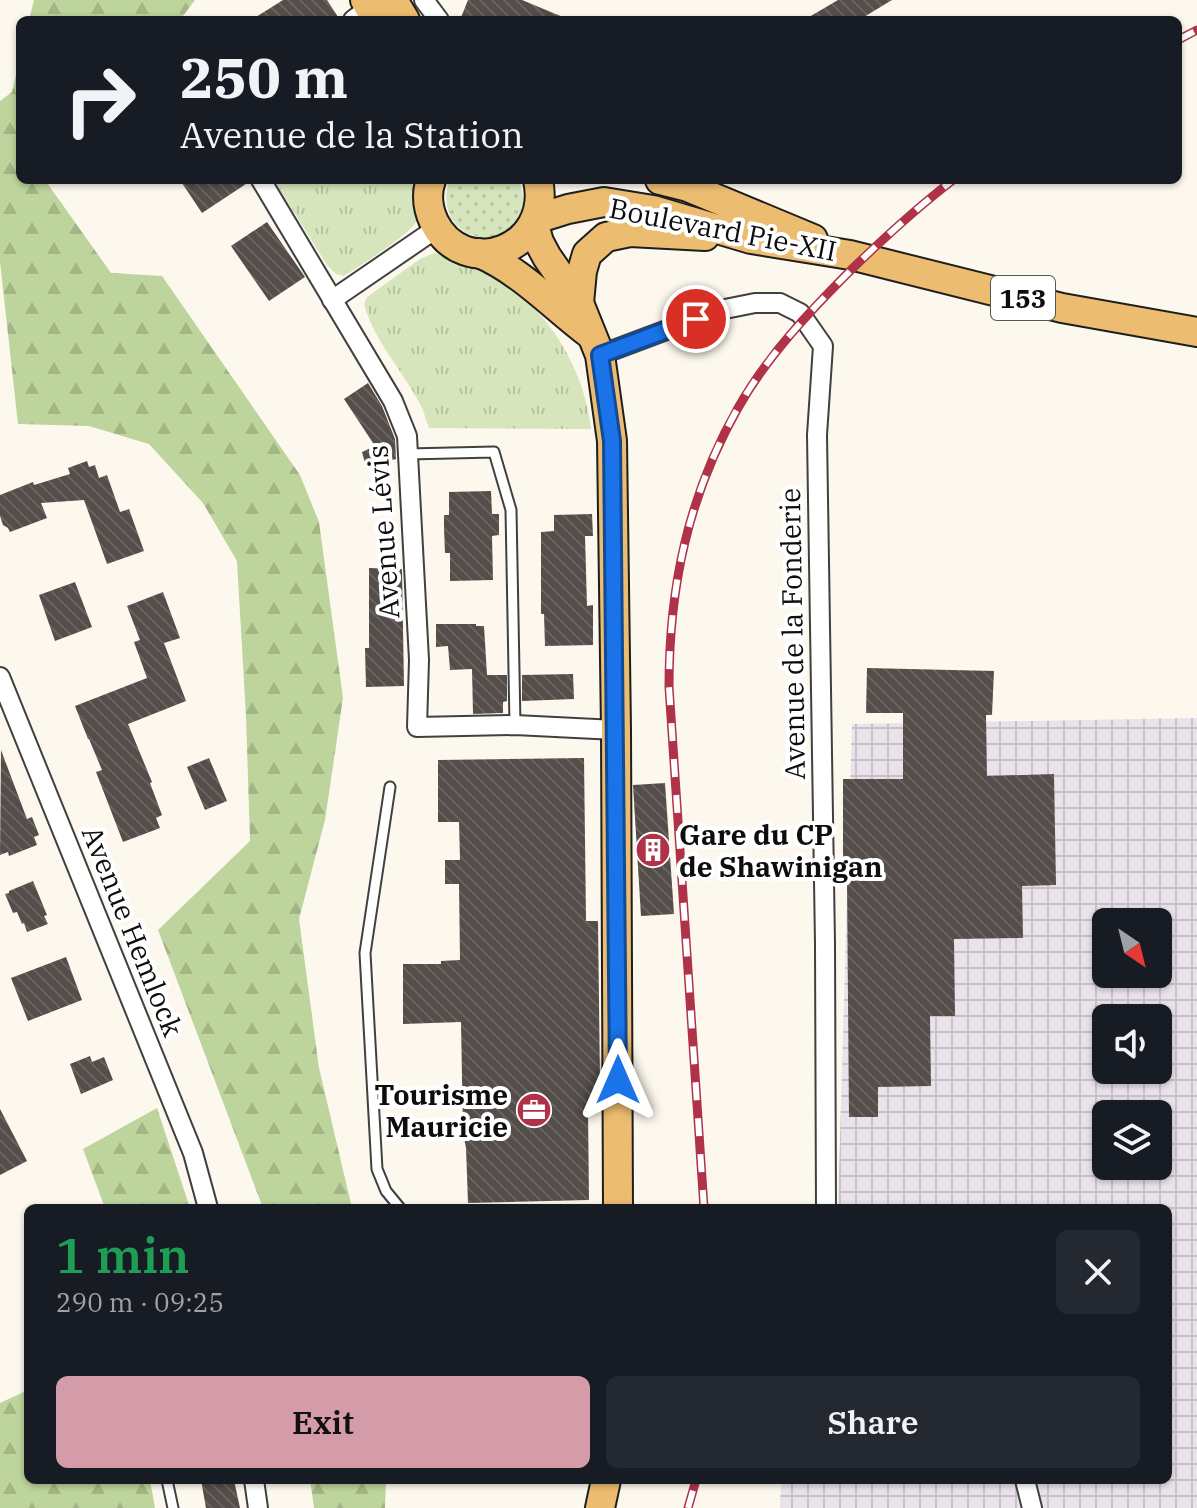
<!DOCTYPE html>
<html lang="en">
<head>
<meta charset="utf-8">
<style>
  :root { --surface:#171b24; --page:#242831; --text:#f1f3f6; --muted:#9ea1a6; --accent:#d49ca8 }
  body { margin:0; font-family:"IBM Plex Serif",serif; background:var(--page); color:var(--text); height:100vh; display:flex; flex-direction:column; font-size:30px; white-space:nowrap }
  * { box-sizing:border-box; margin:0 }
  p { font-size:26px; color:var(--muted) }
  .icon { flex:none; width:44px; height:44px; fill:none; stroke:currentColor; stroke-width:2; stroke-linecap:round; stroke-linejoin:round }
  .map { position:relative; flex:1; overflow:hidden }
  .details { position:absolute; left:24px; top:1204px; width:1148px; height:280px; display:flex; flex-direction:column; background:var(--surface); border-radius:12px; box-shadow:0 2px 6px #0004 }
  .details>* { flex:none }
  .top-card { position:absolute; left:16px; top:16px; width:1166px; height:168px; border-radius:12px; box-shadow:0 2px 6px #0004; background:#171b24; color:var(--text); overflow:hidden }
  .needle { width:52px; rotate:145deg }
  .tools { position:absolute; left:1092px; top:908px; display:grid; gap:16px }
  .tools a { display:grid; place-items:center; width:80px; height:80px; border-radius:12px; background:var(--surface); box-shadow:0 2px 6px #0004; font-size:40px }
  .pin { position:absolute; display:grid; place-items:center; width:68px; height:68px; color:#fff; margin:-34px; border:4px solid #fff; border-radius:50%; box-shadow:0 2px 8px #0007 }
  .me { position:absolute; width:88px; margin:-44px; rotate:0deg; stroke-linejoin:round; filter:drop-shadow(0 0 6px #0008) }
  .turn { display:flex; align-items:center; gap:28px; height:168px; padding:0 32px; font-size:36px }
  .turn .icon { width:104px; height:104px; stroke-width:2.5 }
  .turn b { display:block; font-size:56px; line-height:68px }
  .round { display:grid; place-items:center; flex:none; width:84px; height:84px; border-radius:12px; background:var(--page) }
  .summary { display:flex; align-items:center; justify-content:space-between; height:136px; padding:0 32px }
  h1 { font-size:48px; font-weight:600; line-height:60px; color:#1e9e55 }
  .action { display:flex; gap:16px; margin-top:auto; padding:16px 32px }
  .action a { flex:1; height:92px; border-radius:12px; background:var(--accent); color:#111; font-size:32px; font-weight:600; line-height:92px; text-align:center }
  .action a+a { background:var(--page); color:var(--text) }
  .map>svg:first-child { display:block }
  .industrial { fill:url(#industrial-grid); fill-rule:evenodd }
  .grass { fill:url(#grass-dots) }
  .forest { fill:url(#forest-firs) }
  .park { fill:url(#park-tufts) }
  .building { fill:url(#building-back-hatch) }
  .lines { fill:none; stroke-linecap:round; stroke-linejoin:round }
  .service-casing { stroke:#404040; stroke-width:13 }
  .minor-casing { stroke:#404040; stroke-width:22 }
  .primary-casing { stroke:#1e1e1e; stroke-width:32 }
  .service { stroke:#fff; stroke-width:9 }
  .minor { stroke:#fff; stroke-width:18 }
  .primary { stroke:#ecbc70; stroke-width:28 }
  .rail-casing { stroke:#b03249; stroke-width:9 }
  .rail { stroke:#fff; stroke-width:6; stroke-dasharray:18; stroke-linecap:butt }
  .route-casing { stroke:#114b97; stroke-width:20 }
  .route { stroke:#1a73e8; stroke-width:14 }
  .labels { text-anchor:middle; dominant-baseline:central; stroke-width:8; stroke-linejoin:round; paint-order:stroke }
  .shield { fill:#fff; stroke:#565656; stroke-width:2 }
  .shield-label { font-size:26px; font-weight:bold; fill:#0d0d0d }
  .street-label { font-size:28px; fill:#0d0d0d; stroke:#fff }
  .poi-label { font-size:28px; font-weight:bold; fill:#0d0d0d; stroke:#fff; text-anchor:start }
</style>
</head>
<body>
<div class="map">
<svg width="1197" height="1508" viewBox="0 0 1197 1508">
  <defs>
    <pattern id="industrial-grid" width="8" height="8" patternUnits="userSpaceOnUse" patternTransform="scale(2)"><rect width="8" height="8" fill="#e9e2eb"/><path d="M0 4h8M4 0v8" fill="none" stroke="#c7c1c8"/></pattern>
    <pattern id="grass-dots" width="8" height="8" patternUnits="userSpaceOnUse" patternTransform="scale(2)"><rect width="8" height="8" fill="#d6e5bb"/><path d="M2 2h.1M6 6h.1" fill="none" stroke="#b6c3a0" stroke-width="1.8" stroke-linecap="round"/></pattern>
    <pattern id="forest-firs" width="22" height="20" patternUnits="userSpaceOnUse" patternTransform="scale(2)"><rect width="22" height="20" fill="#bdd49c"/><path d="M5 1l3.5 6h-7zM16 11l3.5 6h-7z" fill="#a1b585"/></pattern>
    <pattern id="park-tufts" width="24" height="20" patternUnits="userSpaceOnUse" patternTransform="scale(2)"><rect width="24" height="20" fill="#d6e5bb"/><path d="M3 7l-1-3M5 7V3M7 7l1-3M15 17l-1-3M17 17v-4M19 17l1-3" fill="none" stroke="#b6c3a0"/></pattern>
    <pattern id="building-back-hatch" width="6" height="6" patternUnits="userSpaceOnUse" patternTransform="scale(2)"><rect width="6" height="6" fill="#544d4a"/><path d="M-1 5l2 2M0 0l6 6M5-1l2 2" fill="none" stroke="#686260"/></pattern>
  </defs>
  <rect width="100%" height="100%" fill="#fdf8ee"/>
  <path class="industrial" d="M 1197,718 L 1197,1508 L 780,1508 L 781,1480 L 1168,1480 L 1168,1208 L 838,1208 L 852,724 ZM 1106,922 L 1158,922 L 1158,974 L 1106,974 ZM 1106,1018 L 1158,1018 L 1158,1070 L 1106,1070 ZM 1106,1114 L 1158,1114 L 1158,1166 L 1106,1166 Z"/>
  <path class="grass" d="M 450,180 L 518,180 C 524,192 525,205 518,217 C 494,261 430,229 450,180 Z"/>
  <g class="forest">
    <path d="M 34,0 L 195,0 L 180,20 L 29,20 Z"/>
    <path d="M 20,58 L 20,180 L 45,180 L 111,273 L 162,276 L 300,475 L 319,522 L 343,698 L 325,820 L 299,919 L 319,1068 L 352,1208 L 263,1208 L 158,930 L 250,841 L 246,716 L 237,561 L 203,503 L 149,444 L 89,426 L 18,424 L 0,262 L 0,101 L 12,92 Z"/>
    <path d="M 157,1108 L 190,1208 L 105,1208 L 83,1149 Z"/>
    <path d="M 28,1390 L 28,1480 L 150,1480 L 155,1508 L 0,1508 L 0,1403 Z"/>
    <path d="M 310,1480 L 386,1480 L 385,1508 L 314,1508 Z"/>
  </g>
  <g class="park">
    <path d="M 274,180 L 420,180 C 419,192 422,207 418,218 C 413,234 360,265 344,276 L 336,274 L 327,265 Z"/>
    <path d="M 434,253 C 445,255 452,260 462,264 C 472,267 483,267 492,272 C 499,275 506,282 512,287 C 555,322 585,374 591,429 L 429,428 C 426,420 424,411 420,404 C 403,371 374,341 364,304 L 367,297 L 420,259 Z"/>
  </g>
  <g class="building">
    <path d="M 283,0 L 327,0 L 340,20 L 251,20 Z"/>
    <path d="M 468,0 L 522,0 L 570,20 L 460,20 Z"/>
    <path d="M 838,0 L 892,0 L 859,20 L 804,20 Z"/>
    <path d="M 180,180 L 249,180 L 249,182 L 202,213 Z"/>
    <path d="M 267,222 L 305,277 L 269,301 L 231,246 Z"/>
    <path d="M 368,383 L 382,406 L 395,439 L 396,459 L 366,467 L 362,452 L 375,446 L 344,399 Z"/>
    <path d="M 87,461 L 89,467 L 95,465 L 99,478 L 107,475 L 120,512 L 129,509 L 144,551 L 107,564 L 84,500 L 41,503 L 47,518 L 10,532 L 8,528 L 3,525 L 0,516 L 0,495 L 33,482 L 34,485 L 70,474 L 68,468 Z"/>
    <path d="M 491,491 L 492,514 L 499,514 L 499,535 L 492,536 L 493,580 L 450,581 L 450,553 L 445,553 L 444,528 L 444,515 L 449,515 L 449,492 Z"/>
    <path d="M 592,514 L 593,536 L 585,536 L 587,606 L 593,605 L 593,645 L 545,646 L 544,614 L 541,614 L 541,532 L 554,531 L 554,515 Z"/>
    <path d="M 369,568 L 402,569 L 404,686 L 366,687 L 365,648 L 369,648 Z"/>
    <path d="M 75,582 L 92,627 L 55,641 L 39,595 Z"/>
    <path d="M 163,592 L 180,638 L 164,643 L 186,701 L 128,724 L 152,782 L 150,783 L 162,815 L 156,818 L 160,828 L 123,842 L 96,772 L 102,770 L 89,739 L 88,739 L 75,706 L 147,678 L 134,642 L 140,640 L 127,606 Z"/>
    <path d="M 436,624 L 476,624 L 476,626 L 484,626 L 487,675 L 507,675 L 507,701 L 503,702 L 503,713 L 473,714 L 472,669 L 450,670 L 448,646 L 436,647 Z"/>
    <path d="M 867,668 L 994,671 L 992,715 L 986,715 L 987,776 L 1054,774 L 1056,885 L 1022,886 L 1023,938 L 954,939 L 955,1016 L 930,1016 L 931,1086 L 878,1087 L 878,1117 L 849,1117 L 847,880 L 843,880 L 843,779 L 903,779 L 903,713 L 866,713 Z"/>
    <path d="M 573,674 L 574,699 L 522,701 L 522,675 Z"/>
    <path d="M 1,750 L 27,819 L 32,817 L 39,835 L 34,837 L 37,845 L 9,856 L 8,852 L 0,855 Z"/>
    <path d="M 209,758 L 227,801 L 205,810 L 187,767 Z"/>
    <path d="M 584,758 L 586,921 L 598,921 L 600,1082 L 600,1086 L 594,1086 L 595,1110 L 588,1110 L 589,1200 L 468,1203 L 466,1148 L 463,1132 L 461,1022 L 403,1024 L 403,964 L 441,964 L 441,961 L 460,960 L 459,884 L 445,884 L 445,860 L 460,860 L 459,822 L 438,822 L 438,760 Z"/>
    <path d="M 665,783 L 674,914 L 641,916 L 633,785 Z"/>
    <path d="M 33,881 L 47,915 L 44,916 L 48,924 L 27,932 L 24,923 L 22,924 L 17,912 L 13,913 L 5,894 L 9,893 L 9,891 Z"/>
    <path d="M 66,957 L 82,1000 L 28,1021 L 11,978 Z"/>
    <path d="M 90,1056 L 92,1062 L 104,1057 L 113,1080 L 81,1094 L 70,1064 Z"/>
    <path d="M 0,1109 L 27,1161 L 0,1175 Z"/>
    <path d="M 201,1480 L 234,1480 L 240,1508 L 206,1508 Z"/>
  </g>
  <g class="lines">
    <defs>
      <g id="service">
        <path d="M 408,454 L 494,452 L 511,510 L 515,725"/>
        <path d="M 390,787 L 365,953 L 377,1169 L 386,1191 L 400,1208"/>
        <path d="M 167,1480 L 173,1508"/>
      </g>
      <g id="minor">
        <path d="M 424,0 L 439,20"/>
        <path d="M 353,20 L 370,7"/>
        <path d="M 261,180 L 393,401 L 407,436 L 419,660 L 417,727 L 515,725 L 616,730"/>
        <path d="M 332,300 L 437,228"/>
        <path d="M 600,355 L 720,310 L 755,303 L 780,303 L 800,313 L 823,346 L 817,435 L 825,944 L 826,1208"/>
        <path d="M 0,677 L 193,1153 L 208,1208"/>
        <path d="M 254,1480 L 258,1508"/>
        <path d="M 1025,1480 L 1032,1508"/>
      </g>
      <g id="primary">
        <path d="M 365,0 L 377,20"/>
        <path d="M 393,0 L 405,20"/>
        <path d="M 431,180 C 426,194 428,209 434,222 C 464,282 553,250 538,180"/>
        <path d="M 660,180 L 688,187 L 813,239"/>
        <path d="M 536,219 L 568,209 L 604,202 L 653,210 L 751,239 L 850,255 L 1062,308 L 1197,332"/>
        <path d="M 534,225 L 539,242 L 547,257 L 579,303 L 600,355 L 612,441 L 616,730 L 618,1208"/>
        <path d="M 479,253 C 521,271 554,307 590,334"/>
        <path d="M 579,303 L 582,271 L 587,254 L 606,237 L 630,232 L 705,236"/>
        <path d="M 600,1508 L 606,1480"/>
      </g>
    </defs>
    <use href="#service" class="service-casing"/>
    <use href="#minor" class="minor-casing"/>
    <use href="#primary" class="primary-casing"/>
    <use href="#service" class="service"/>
    <use href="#minor" class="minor"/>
    <use href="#primary" class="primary"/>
    <defs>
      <g id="rail">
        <path d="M 1178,40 L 1197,30"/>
        <path d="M 704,1208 L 669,687 C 669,587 688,496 738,408 C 767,356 811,310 853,268 C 885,237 918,207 953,180"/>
        <path d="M 688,1508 L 696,1480"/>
      </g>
    </defs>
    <use href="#rail" class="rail-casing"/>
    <use href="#rail" class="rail"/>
  </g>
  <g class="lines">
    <defs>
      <path id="route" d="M 618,1080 L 612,441 L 600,355 L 696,319"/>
    </defs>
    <use href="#route" class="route-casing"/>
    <use href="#route" class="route"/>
  </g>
  <defs>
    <symbol id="building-disc" viewBox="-11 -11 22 22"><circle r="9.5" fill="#b03249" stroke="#fff"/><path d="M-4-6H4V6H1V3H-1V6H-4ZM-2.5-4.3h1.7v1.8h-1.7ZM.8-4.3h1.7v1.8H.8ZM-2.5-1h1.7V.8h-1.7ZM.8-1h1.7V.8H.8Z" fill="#fff"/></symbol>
    <symbol id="office-disc" viewBox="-11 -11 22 22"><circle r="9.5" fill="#b03249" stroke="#fff"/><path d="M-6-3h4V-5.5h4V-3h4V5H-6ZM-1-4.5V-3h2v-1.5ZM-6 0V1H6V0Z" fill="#fff"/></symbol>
  </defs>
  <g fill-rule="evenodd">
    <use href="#building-disc" x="633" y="830" width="40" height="40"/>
    <use href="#office-disc" x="514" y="1090" width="40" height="40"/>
  </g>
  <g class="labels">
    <rect class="shield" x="991" y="276" width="64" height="44" rx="6"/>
    <g class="shield-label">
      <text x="1023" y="298">153</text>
    </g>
    <g class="street-label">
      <text transform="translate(723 229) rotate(11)">Boulevard Pie-XII</text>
      <text transform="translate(383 532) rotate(-94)">Avenue Lévis</text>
      <text transform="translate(792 634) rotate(-91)">Avenue de la Fonderie</text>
      <text transform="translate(133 931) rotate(68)">Avenue Hemlock</text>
    </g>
    <g class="poi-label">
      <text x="679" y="834">Gare du CP<tspan x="679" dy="32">de Shawinigan</tspan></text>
      <text x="508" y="1094" text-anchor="end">Tourisme<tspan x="508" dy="32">Mauricie</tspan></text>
    </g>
  </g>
</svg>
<div class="tools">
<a><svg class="needle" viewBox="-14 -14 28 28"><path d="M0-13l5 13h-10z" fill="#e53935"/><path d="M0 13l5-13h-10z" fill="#9ea1a6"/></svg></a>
<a><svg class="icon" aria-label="sound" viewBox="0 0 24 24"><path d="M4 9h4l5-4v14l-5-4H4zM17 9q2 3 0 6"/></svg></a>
<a><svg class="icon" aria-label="layers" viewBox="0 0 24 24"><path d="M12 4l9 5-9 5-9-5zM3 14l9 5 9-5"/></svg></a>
</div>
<div class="pin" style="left:696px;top:319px;background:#d93025"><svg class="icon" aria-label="arrive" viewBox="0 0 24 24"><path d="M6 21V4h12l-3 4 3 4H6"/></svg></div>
<svg class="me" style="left:618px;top:1080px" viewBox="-20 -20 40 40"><path d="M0-17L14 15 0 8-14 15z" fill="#1a73e8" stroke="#fff" stroke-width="4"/></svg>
<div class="top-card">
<div class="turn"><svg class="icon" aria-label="right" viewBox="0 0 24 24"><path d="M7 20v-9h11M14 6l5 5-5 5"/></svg><div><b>250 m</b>Avenue de la Station</div></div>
</div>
<section class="details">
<div class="summary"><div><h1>1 min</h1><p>290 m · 09:25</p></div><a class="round"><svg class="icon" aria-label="close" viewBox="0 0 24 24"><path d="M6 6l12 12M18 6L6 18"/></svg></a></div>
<div class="action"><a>Exit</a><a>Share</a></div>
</section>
</div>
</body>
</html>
